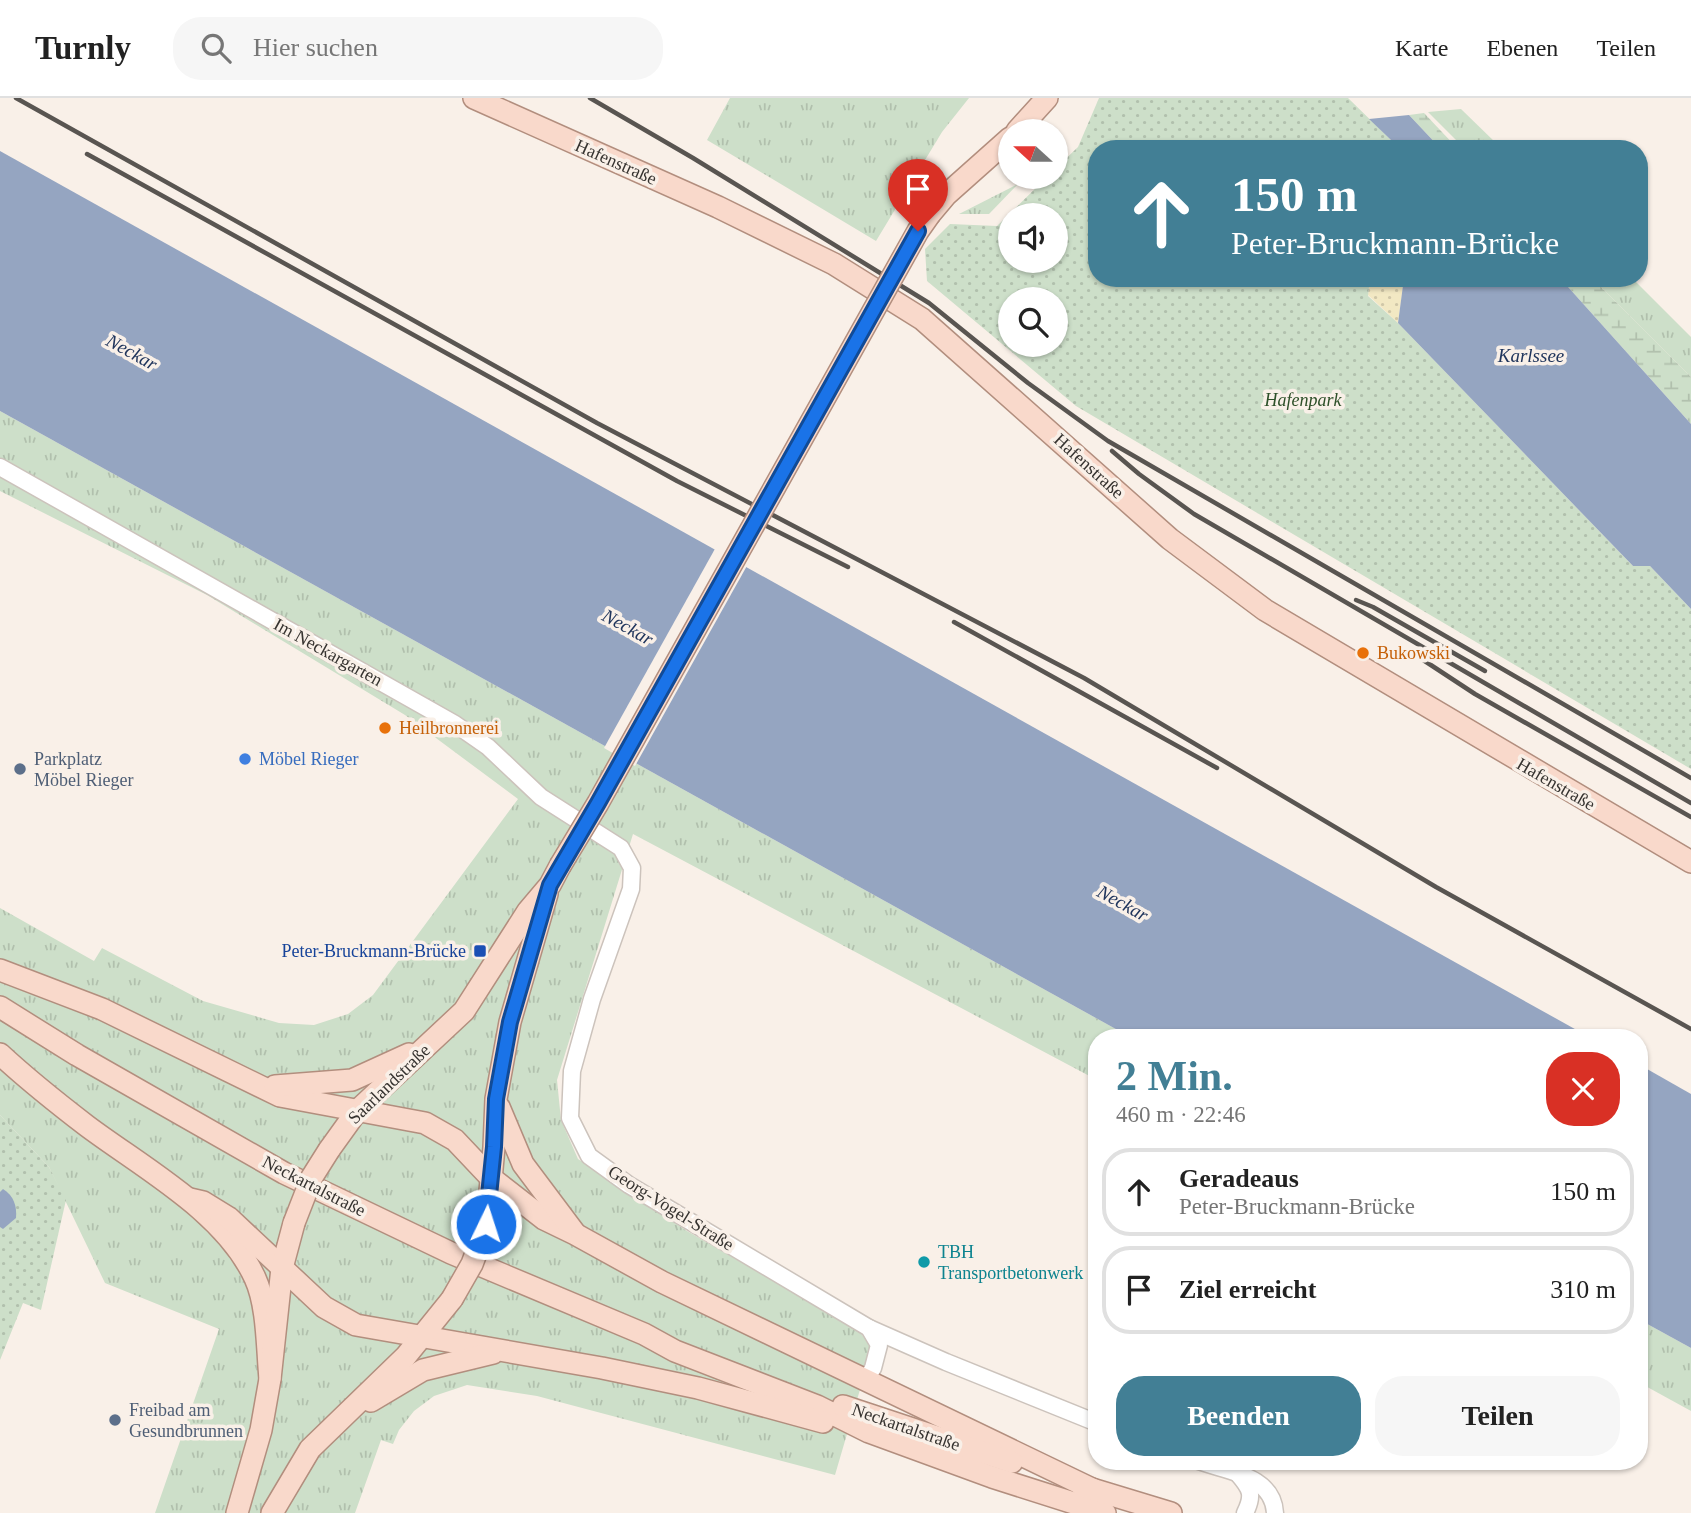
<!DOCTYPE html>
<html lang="de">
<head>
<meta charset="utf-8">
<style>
  :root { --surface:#fff; --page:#f6f6f6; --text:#222; --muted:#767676; --line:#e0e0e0; --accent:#427f95 }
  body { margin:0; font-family:"Times New Roman",serif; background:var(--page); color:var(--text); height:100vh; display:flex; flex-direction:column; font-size:26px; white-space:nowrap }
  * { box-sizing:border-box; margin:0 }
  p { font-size:23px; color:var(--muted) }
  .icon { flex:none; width:38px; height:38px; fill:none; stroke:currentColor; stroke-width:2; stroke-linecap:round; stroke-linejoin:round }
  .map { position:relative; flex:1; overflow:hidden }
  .panel { position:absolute; left:1088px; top:931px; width:560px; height:441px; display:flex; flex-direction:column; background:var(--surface); border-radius:28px; box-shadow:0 2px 5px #0004 }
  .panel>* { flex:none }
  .banner { position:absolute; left:1088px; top:42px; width:560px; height:147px; border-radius:28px; box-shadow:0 2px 5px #0004; background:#427f95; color:#fff; overflow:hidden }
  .needle { width:46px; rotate:291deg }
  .tools { position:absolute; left:998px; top:21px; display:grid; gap:14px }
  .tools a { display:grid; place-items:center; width:70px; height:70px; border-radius:50%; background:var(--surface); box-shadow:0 2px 5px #0004; font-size:35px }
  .pin { position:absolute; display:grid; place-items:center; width:60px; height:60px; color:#fff; margin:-72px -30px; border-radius:50% 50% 50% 0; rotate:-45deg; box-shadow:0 0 7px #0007 }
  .pin .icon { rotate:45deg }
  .me { position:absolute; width:77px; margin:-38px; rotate:4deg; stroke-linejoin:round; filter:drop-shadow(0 0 5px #0008) }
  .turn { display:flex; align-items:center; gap:24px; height:147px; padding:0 28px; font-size:32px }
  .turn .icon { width:91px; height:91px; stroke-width:2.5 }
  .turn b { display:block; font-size:49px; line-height:60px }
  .round { display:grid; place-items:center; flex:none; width:74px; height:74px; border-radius:28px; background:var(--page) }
  .summary { display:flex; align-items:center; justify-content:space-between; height:119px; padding:0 28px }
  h1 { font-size:42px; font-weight:700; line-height:52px; color:var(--accent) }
  .action { display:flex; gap:14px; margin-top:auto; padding:14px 28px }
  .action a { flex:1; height:80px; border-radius:28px; background:var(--accent); color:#fff; font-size:28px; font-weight:700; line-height:80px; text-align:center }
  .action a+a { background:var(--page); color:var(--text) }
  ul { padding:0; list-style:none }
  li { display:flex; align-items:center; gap:21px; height:88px; margin:0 14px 10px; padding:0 14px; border:4px solid var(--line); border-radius:28px }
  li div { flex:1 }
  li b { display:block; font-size:26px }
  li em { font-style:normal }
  header { display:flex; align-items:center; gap:42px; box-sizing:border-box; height:98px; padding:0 35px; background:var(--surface); border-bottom:2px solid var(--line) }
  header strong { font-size:33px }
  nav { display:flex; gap:38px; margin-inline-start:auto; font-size:24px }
  .search { width:490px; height:63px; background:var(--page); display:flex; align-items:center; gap:18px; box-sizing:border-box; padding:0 24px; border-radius:28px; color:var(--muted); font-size:26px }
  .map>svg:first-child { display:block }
  .grass { fill:url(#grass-tufts) }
  .wetland { fill:url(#wetland-marsh) }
  .sand { fill:url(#sand-dots) }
  .park { fill:url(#park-dots); fill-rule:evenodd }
  .water { fill:#95a5c1 }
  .pier { fill:#f9f0e8 }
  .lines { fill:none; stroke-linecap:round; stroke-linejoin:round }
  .minor-casing { stroke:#ccc3bc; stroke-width:19 }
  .major-casing { stroke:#b28e7e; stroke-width:24 }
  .minor { stroke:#fff; stroke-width:16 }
  .major { stroke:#f9d9cb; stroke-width:21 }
  .rail { stroke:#595551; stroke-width:4.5 }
  .major-bridge-casing { stroke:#b28e7e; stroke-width:24; stroke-linecap:butt }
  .major-bridge { stroke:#f9d9cb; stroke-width:21 }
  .route-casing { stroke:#114b97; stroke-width:18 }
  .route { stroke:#1a73e8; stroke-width:12 }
  .food-dot { fill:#e8710a; stroke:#f9f0e8; stroke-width:2.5 }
  .shop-dot { fill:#3f7fe0; stroke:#f9f0e8; stroke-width:2.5 }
  .service-dot { fill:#5c6f8a; stroke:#f9f0e8; stroke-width:2.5 }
  .transit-dot { fill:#1a4fb4; stroke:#f9f0e8; stroke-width:2.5 }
  .culture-dot { fill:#0f9aa8; stroke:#f9f0e8; stroke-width:2.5 }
  .labels { text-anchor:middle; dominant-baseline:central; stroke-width:7; stroke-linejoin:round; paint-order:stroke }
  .street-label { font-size:18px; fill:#363330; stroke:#f9f0e8 }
  .park-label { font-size:18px; font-style:italic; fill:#2e5029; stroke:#f9f0e8 }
  .food-label { font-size:18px; fill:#c56008; stroke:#f9f0e8; text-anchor:start }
  .service-label { font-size:18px; fill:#4e5e75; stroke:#f9f0e8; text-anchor:start }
  .shop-label { font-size:18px; fill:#366cbe; stroke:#f9f0e8; text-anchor:start }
  .transit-label { font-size:18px; fill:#164399; stroke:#f9f0e8; text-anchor:end }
  .culture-label { font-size:18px; fill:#0d838f; stroke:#f9f0e8; text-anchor:start }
  .water-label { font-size:19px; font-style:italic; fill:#20355c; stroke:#f9f0e8 }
</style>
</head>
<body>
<header>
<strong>Turnly</strong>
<div class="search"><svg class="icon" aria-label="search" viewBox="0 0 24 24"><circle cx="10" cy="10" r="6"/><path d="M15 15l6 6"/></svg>Hier suchen</div>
<nav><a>Karte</a><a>Ebenen</a><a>Teilen</a></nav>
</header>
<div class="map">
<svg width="1691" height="1415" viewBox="0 0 1691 1415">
  <defs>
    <pattern id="grass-tufts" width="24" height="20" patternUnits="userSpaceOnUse" patternTransform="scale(1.75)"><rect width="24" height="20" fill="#cddfc9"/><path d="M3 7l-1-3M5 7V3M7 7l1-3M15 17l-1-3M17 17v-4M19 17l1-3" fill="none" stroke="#b1c0ad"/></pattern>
    <pattern id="wetland-marsh" width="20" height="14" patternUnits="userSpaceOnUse" patternTransform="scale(1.75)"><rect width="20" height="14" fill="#cddfc9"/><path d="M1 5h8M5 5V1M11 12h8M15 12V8" fill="none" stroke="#b1c0ad"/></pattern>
    <pattern id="sand-dots" width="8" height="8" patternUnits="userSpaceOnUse" patternTransform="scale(1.75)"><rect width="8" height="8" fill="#f2e8c3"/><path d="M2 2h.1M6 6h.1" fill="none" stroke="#d0c7a8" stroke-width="1.8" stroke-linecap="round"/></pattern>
    <pattern id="park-dots" width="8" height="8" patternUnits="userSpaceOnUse" patternTransform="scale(1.75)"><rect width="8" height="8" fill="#cddfc9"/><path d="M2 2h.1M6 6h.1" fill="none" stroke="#b1c0ad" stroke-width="1.8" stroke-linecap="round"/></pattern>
  </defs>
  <rect width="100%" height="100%" fill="#f9f0e8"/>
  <g class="grass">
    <path d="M 730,0 L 969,0 L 942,34 L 876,143 L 707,42 Z"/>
    <path d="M 1461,11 L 1497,46 L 1492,51 L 1465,51 L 1428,14 Z"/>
    <path d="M 1018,86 L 989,116 L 959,116 Z"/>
    <path d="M 1592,180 L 1632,180 L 1691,239 L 1691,279 Z"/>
    <path d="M 0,313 L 1132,940 L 1097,940 L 1097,982 L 633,736 L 557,982 L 561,1022 L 578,1061 L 687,1133 L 857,1231 L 867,1243 L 871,1254 L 835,1377 L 537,1298 L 467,1287 L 434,1298 L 414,1313 L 399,1332 L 393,1346 L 381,1342 L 355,1415 L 155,1415 L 219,1231 L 105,1185 L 49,1069 L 0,1017 L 0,810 L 94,863 L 102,850 L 203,903 L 279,925 L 314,927 L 348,916 L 373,897 L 518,701 L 405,617 L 207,497 L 0,393 Z"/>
    <path d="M 1640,1222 L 1691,1250 L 1691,1313 L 1640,1285 Z"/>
  </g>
  <g class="wetland">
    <path d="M 1424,15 L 1458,51 L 1441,51 L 1409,17 Z"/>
    <path d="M 1560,180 L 1592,180 L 1691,279 L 1691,326 Z"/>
  </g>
  <path class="sand" d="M 1370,180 L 1404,180 L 1398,225 L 1368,197 Z"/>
  <g class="park">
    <path d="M 1099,0 L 1348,0 L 1391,42 L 1389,51 L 1097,51 L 1097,180 L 1370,180 L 1368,198 L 1398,225 L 1633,468 L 1650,468 L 1691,511 L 1691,671 L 1076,308 L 927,183 L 925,151 L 950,126 L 997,128 L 1047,79 L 1055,79 L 1055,71 L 1078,49 ZM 1010,117 L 1055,117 L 1055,163 L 1010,163 ZM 1010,201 L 1055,201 L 1055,247 L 1010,247 Z"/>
    <path d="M 0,1017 L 49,1069 L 66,1102 L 41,1212 L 23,1205 L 0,1262 Z"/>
  </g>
  <g class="water">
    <path d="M 1409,17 L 1441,51 L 1389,51 L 1391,42 L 1369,21 Z"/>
    <path d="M 0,53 L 1591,940 L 1132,940 L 0,313 Z"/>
    <path d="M 1404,180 L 1560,180 L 1691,326 L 1691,511 L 1650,468 L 1633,468 L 1398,225 Z"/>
    <path d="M 1640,967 L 1691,996 L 1691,1250 L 1640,1222 Z"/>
    <path d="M 3,1091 C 14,1098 17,1108 16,1120 L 3,1131 L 0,1129 L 0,1094 Z"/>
  </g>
  <path class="pier" d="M 716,449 L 748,466 L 635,668 L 604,650 Z"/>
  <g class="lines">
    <defs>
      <g id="minor">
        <path d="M 0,369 L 455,626 L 488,649 L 541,699 L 621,750 L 632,770 L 631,791 L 592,901 L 572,973 L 570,1020 L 589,1058 L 629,1087 L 869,1230 L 946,1264 L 1097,1325"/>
        <path d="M 866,1282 L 873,1270 L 879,1247 L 869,1230"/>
        <path d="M 1199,1363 C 1228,1374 1273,1377 1275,1415"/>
        <path d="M 1238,1376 C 1251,1391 1254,1397 1245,1415"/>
      </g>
      <g id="major">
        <path d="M 474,0 L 718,109 L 834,166 L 922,221 L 1170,441 L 1265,512 L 1691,764"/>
        <path d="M 1017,33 L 1047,0"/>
        <path d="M 930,116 L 946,97 L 1010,40"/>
        <path d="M 0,872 L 102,911 L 280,998 L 425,1025 L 455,1042 L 490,1079 L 544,1121 L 575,1136 L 662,1184 L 1094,1392"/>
        <path d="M 0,909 L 77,957 L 284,1075 L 451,1155 L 644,1236 L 675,1253 L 817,1308 L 869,1334 L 992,1379 L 1105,1415"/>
        <path d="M 0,956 C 27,981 57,1005 87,1028 C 143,1070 225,1114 255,1180 C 268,1208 267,1251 270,1281"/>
        <path d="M 275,988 L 352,982 L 409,956"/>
        <path d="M 499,1009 L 523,1066 L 574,1134"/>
        <path d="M 329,1052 L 357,1013 L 464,913 L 528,813 L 550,787 L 560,768"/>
        <path d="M 190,1101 L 203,1104 L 229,1120 L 324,1209 L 356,1227 L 602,1270 L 698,1290 L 823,1324"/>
        <path d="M 487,1126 L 494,1049 L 496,1001 L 510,924 L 547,796"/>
        <path d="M 371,1303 L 423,1272 L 493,1255"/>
        <path d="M 843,1308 L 1012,1364"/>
        <path d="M 1082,1388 L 1171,1415"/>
        <path d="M 237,1415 L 261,1332 L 270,1281 L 282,1170 L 294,1125"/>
        <path d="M 272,1415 L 310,1351 L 406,1258 L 452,1201"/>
      </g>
    </defs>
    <use href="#minor" class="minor-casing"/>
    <use href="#major" class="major-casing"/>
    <use href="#minor" class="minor"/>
    <use href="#major" class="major"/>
    <g class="rail">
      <path d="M 16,0 L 597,325 L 1084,580 L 1436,789 L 1691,931"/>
      <path d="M 590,0 L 693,60 L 929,205 L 1028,285 L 1108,343 L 1691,680"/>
      <path d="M 87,56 L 677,383 L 848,469"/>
      <path d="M 1112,353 L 1139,376 L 1194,416 L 1691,705"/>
      <path d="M 1356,502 L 1373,509 L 1485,573"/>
      <path d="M 954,524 L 1217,670"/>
      <path d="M 1411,554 L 1475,596 L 1691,719"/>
    </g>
    <defs>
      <g id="major-bridge">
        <path d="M 560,768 L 598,705 L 918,133 L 930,116"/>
        <path d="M 294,1125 L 312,1079 L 329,1052"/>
        <path d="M 452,1201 L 472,1166 L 487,1126"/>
      </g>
    </defs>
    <use href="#major-bridge" class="major-bridge-casing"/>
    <use href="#major-bridge" class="major-bridge"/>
  </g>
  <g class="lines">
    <defs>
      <path id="route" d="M 486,1126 L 494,1049 L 496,1001 L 510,924 L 550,787 L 598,705 L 918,133"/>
    </defs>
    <use href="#route" class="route-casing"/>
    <use href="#route" class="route"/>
  </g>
  <g class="food-dot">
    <circle cx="1363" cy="555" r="7"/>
    <circle cx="385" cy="630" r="7"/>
  </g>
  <circle class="shop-dot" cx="245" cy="661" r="7"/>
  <g class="service-dot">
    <circle cx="20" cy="671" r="7"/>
    <circle cx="115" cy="1322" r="7"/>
  </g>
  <rect class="transit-dot" x="473" y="846" width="14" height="14" rx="3.5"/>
  <circle class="culture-dot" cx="924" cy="1164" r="7"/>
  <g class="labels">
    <g class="street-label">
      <text transform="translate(616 64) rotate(24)">Hafenstraße</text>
      <text transform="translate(1089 368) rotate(42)">Hafenstraße</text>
      <text transform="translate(328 554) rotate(29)">Im Neckargarten</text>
      <text transform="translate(1556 686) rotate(30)">Hafenstraße</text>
      <text transform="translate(389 986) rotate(-44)">Saarlandstraße</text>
      <text transform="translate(314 1088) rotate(27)">Neckartalstraße</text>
      <text transform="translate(671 1110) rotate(32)">Georg-Vogel-Straße</text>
      <text transform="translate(906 1329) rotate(19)">Neckartalstraße</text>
    </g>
    <g class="park-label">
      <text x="1303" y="302">Hafenpark</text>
    </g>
    <g class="food-label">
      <text x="1377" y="555">Bukowski</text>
      <text x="399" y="630">Heilbronnerei</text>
    </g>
    <g class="service-label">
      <text x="34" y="661">Parkplatz<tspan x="34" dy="21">Möbel Rieger</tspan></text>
      <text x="129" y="1312">Freibad am<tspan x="129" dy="21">Gesundbrunnen</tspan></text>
    </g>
    <g class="shop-label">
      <text x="259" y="661">Möbel Rieger</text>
    </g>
    <g class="transit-label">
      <text x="466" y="853">Peter-Bruckmann-Brücke</text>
    </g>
    <g class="culture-label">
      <text x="938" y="1154">TBH<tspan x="938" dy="21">Transportbetonwerk</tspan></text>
    </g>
    <g class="water-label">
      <text transform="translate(132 254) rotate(29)">Neckar</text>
      <text x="1531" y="257">Karlssee</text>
      <text transform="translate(628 529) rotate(29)">Neckar</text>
      <text transform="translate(1123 805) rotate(29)">Neckar</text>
    </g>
  </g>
</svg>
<div class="tools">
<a><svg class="needle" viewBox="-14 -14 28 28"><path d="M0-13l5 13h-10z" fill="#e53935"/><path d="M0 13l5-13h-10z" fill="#767676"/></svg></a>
<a><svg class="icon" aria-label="sound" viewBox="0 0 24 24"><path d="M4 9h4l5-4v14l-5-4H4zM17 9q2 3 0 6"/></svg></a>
<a><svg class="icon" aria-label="search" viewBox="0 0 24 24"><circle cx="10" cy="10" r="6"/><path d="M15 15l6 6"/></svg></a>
</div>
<div class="pin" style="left:918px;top:133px;background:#d93025"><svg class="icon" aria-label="arrive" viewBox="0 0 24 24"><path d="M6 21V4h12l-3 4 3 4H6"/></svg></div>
<svg class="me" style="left:486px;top:1126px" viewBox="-20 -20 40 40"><circle r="17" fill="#1a73e8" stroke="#fff" stroke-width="3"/><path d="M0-11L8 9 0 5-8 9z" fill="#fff"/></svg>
<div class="banner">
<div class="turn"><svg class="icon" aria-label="ahead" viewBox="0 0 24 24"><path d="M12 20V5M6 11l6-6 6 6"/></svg><div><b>150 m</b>Peter-Bruckmann-Brücke</div></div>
</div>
<section class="panel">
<div class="summary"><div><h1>2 Min.</h1><p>460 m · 22:46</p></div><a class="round" style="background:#d93025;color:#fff"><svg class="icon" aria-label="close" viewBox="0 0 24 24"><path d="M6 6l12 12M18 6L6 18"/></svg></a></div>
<ul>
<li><svg class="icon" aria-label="ahead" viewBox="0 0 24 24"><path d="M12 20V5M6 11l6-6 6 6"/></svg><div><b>Geradeaus</b><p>Peter-Bruckmann-Brücke</p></div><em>150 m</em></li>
<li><svg class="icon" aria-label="arrive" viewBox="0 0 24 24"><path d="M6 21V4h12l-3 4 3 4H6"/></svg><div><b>Ziel erreicht</b></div><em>310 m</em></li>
</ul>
<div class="action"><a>Beenden</a><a>Teilen</a></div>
</section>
</div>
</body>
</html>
